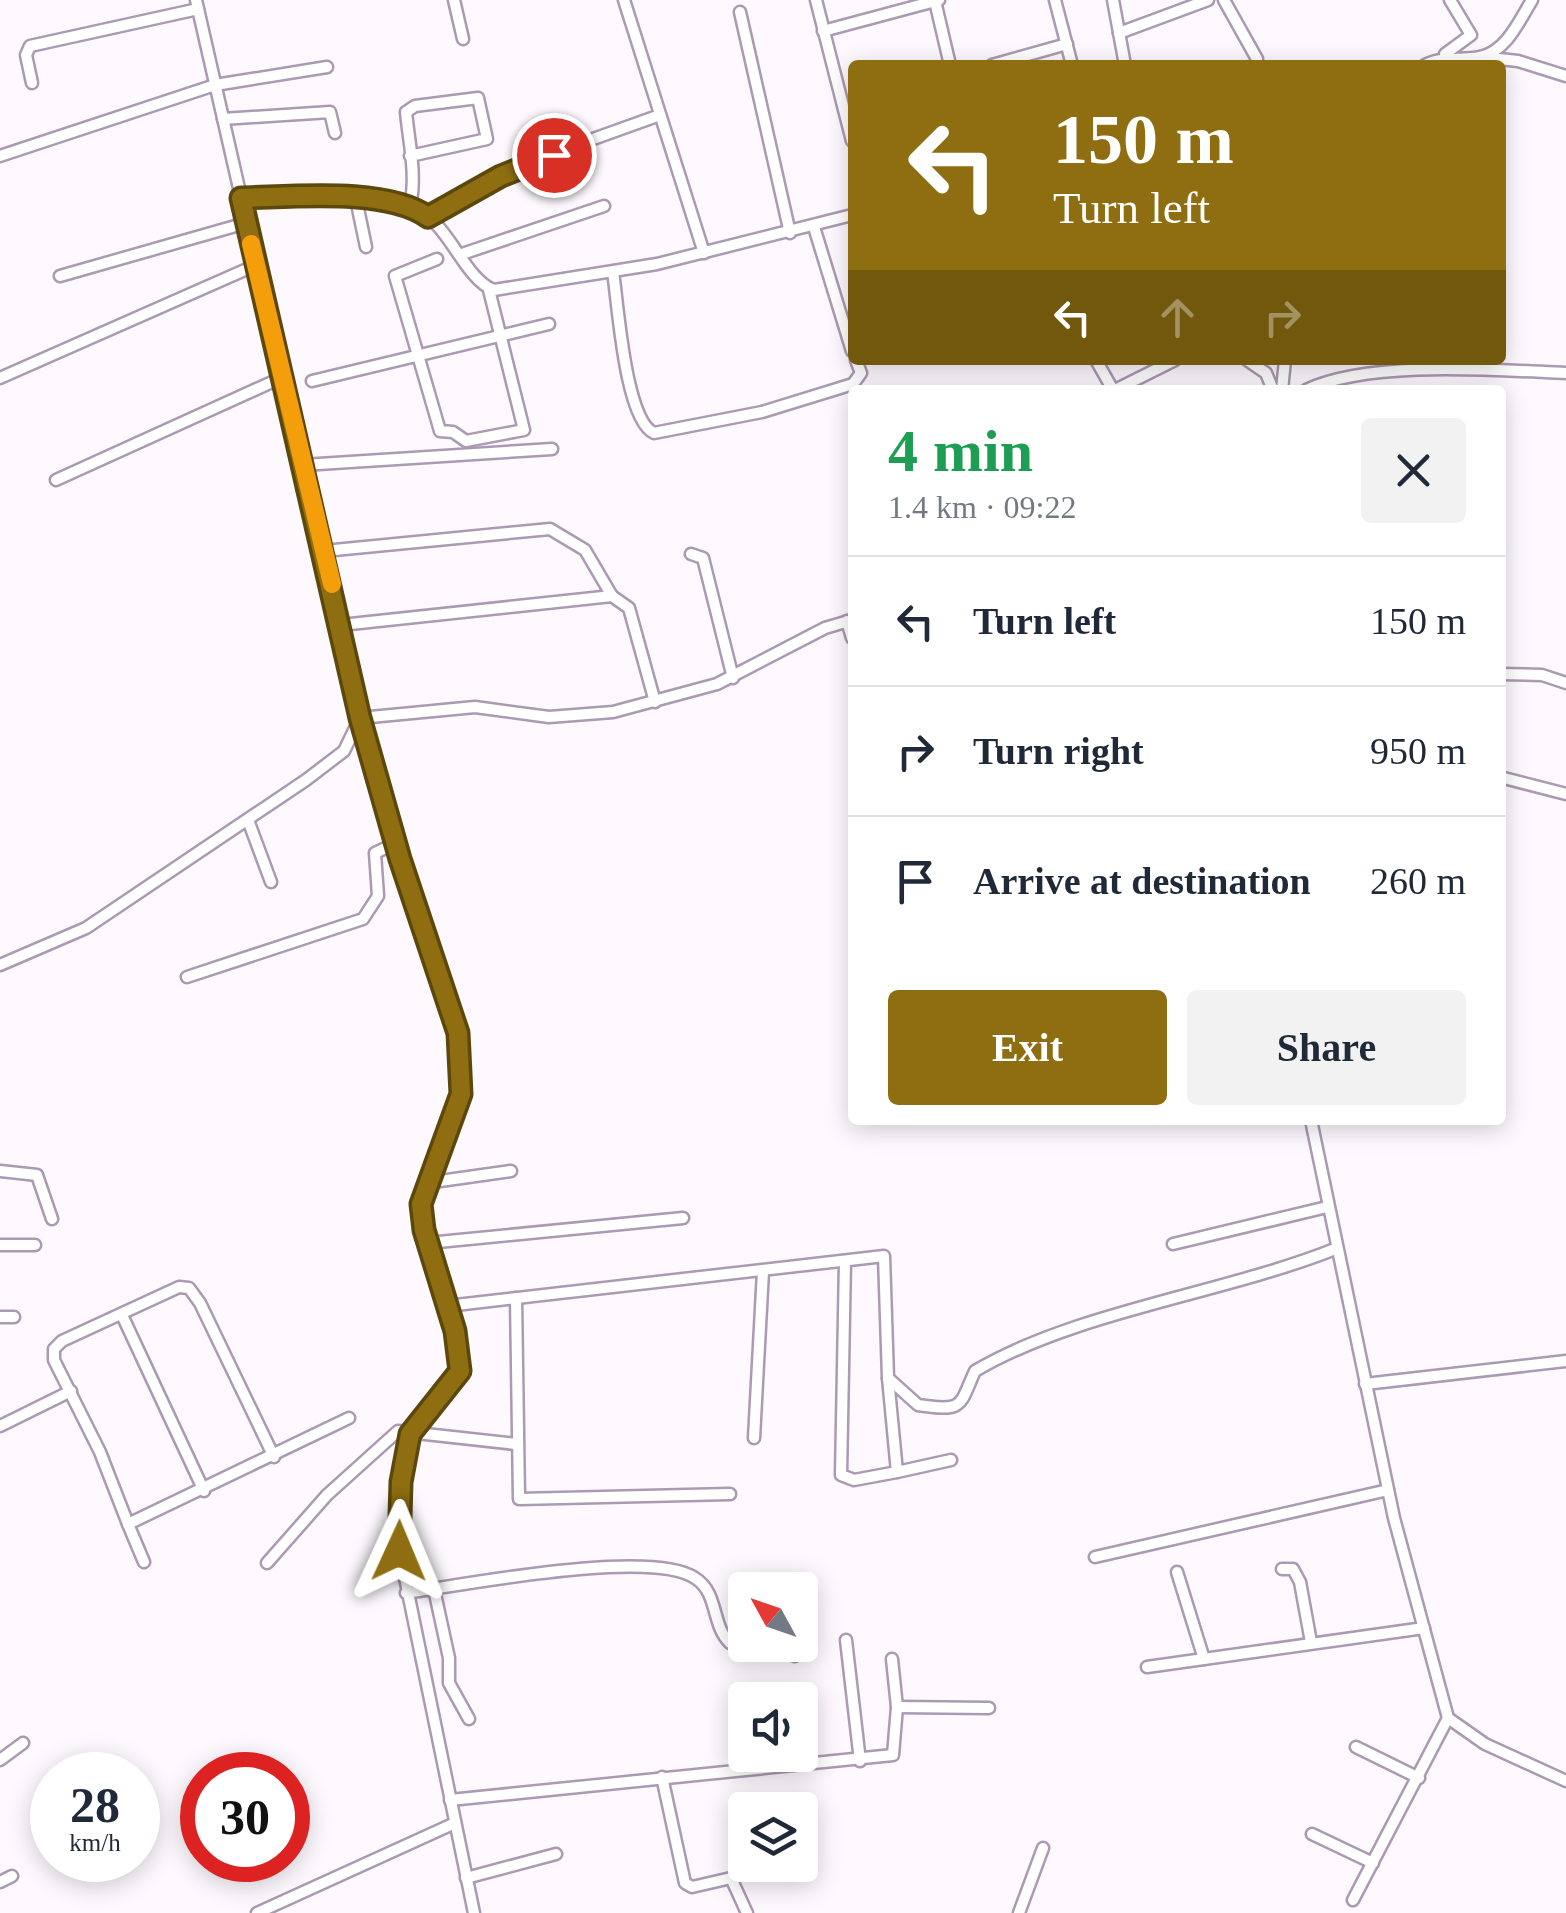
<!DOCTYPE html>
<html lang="en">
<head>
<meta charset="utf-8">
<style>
  :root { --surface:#fff; --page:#f2f2f3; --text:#1f2937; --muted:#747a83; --line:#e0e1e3; --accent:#8e6e11 }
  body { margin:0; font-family:Georgia,serif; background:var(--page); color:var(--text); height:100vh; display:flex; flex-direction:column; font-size:38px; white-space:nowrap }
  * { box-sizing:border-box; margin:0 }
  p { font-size:32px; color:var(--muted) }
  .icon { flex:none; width:55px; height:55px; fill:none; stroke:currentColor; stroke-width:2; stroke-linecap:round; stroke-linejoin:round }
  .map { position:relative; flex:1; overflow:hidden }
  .sheet { position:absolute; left:848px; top:385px; width:658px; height:740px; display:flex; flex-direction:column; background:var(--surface); border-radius:10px; box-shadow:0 5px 25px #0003 }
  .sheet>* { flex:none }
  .hud { position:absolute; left:848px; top:60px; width:658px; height:305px; border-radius:10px; box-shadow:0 5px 25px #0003; background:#8e6e11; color:#fff; overflow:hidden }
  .needle { width:65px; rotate:310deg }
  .fabs { position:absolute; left:728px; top:1572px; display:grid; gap:20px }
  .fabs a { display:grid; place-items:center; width:90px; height:90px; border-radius:10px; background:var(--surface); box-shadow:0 5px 25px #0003; font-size:50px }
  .speed { position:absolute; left:30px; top:1752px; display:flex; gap:20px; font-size:50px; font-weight:700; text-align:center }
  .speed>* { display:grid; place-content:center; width:130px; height:130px; border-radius:50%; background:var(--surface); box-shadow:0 5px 25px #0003; line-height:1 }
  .speed small { font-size:25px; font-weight:400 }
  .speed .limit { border:15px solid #d22; background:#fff; color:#111 }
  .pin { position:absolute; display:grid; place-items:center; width:85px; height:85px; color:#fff; margin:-42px; border:5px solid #fff; border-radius:50%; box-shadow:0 2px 10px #0007 }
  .me { position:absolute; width:110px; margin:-55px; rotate:1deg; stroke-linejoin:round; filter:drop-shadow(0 0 8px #0008) }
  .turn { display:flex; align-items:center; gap:35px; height:210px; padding:0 40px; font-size:45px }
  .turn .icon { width:130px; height:130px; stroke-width:2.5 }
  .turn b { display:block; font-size:70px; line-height:85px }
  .lanes { display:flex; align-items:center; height:95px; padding:0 40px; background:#0003; justify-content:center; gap:50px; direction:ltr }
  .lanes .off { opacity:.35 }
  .round { display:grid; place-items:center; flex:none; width:105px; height:105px; border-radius:10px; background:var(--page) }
  .head { display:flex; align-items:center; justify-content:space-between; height:170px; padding:0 40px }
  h1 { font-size:60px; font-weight:800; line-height:75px; color:#1e9e55 }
  .button { display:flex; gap:20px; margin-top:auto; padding:20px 40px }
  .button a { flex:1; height:115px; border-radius:10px; background:var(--accent); color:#fff; font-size:40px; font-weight:800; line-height:115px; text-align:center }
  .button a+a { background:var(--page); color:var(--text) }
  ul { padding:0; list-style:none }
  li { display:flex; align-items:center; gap:30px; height:130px; padding:0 40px; border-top:2px solid var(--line) }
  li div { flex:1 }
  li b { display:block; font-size:38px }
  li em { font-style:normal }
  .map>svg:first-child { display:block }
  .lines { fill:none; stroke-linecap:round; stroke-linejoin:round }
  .street-casing { stroke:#ac99b3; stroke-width:15 }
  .street { stroke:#fff; stroke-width:10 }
  .route-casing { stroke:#5c480b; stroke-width:25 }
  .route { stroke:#8e6e11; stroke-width:18 }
  .slow { stroke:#f59e0b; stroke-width:18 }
</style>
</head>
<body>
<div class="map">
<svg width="1566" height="1913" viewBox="0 0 1566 1913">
  <rect width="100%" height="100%" fill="#fdf9fe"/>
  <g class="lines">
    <defs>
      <g id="street">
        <path d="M 454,0 L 463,39"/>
        <path d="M 624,0 L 704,253"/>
        <path d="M 816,0 L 852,141"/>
        <path d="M 1055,0 L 1072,65"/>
        <path d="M 1113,0 L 1125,65"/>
        <path d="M 1224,0 L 1257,59"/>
        <path d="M 935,1 L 950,65"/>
        <path d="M 740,12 L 790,233"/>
        <path d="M 823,31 L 939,0"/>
        <path d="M 1119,33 L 1208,0"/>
        <path d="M 1445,54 L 1471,35 L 1450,0"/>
        <path d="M 1480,57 L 1518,61 L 1566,76"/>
        <path d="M 992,65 L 1067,44"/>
        <path d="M 1425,65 C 1445,55 1461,61 1480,57 C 1507,51 1519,21 1532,0"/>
        <path d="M 32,83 L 26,55 L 30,46 L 198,9"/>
        <path d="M 223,119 L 330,112 L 335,133"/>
        <path d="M 0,156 L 215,85 L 327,67"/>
        <path d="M 241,198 C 291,197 395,186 433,221 C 453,239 470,282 494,290 L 657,264 L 852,215"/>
        <path d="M 356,199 L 366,247"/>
        <path d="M 410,206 C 417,176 409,143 406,112 L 415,106 L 478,98 L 487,139 L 410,156"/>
        <path d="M 429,217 L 529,162 L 660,115"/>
        <path d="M 814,227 L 852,351"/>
        <path d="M 462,254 L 604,206"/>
        <path d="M 437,259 L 395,276 L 440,431 L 453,432 L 466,441 L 524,430 L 489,290"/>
        <path d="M 613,272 C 618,304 625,420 654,433 L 762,412 L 853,384 L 861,373 L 856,360"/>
        <path d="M 60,276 L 246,223"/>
        <path d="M 1096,360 L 1113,390"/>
        <path d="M 1247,360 L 1266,373 L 1273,390"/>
        <path d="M 0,378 L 256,265"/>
        <path d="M 312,381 L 549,324"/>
        <path d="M 1115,390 L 1175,360"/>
        <path d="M 1282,390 L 1285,360"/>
        <path d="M 1306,390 C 1370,360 1494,370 1566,373"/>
        <path d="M 303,465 L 552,449"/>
        <path d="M 56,480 L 283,377"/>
        <path d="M 324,551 L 550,529 L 585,550 L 612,596"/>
        <path d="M 691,554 L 703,558 L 733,678"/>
        <path d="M 847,621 L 852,638"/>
        <path d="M 341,625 L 612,596 L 629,608 L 655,702"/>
        <path d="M 1500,674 L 1542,675 L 1566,683"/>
        <path d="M 1500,777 L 1566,794"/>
        <path d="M 248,820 L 271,882"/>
        <path d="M 0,965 L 86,928 L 306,780 L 344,751 L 360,718 L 196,0"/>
        <path d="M 187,977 L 363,919 L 378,896 L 375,853 L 396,843"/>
        <path d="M 1311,1120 L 1394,1518 L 1448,1718 L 1485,1744 L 1566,1781"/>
        <path d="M 0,1171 L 37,1175 L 52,1219"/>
        <path d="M 426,1183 L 511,1171"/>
        <path d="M 428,1243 L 683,1218"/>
        <path d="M 1173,1244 L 1327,1207"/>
        <path d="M 0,1245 L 35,1245"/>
        <path d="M 845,1261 L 841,1475 L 854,1480 L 897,1472"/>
        <path d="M 516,1298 L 519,1499 L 730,1494"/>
        <path d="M 447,1306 L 884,1256 L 888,1378 L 897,1472 L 951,1460"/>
        <path d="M 122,1315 L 204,1491"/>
        <path d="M 0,1317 L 14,1317"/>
        <path d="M 888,1378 L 918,1405 C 965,1412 959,1406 975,1371 C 1077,1311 1222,1294 1335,1249"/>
        <path d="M 1365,1384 L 1566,1361"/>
        <path d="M 0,1426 L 71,1391"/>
        <path d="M 754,1438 L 763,1271"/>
        <path d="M 128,1524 L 100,1452 L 54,1360 L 54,1349 L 62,1341 L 179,1287 L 189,1288 L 200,1303 L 274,1457"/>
        <path d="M 1095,1557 L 1388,1490"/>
        <path d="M 144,1562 L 128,1524 L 349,1418"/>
        <path d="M 267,1563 L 327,1495 L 398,1431 L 516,1444"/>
        <path d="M 1282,1569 L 1293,1569 L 1300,1582 L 1311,1642"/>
        <path d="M 1177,1572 L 1204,1659"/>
        <path d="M 434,1589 L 449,1658 L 449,1683 L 469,1719"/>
        <path d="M 406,1593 C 463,1585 651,1548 695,1578 C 719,1593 711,1625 730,1643 L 745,1640"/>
        <path d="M 846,1640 L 860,1761"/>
        <path d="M 766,1645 L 795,1656"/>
        <path d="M 1147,1667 L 1424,1628"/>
        <path d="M 897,1707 L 989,1708"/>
        <path d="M 1356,1747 L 1419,1778"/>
        <path d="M 0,1760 L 23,1743"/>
        <path d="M 662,1777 L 685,1883 L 692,1887 L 731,1878 L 747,1913"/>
        <path d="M 450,1800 L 893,1755 L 897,1707 L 892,1659"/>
        <path d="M 1312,1834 L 1373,1863"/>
        <path d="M 466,1878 L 556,1854"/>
        <path d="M 0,1882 L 12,1876"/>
        <path d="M 1353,1900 L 1448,1718"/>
        <path d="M 257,1913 L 455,1823"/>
        <path d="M 474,1913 L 397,1539 L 411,1434 L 460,1371 C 458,1317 425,1269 422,1216 C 419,1170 461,1128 463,1078 C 466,1009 421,924 400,858 C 386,812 374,765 360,718 L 475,707 L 549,717 L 613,712 L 717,684 L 825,628 L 852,620"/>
        <path d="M 1019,1913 L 1043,1848"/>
      </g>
    </defs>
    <use href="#street" class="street-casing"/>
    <use href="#street" class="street"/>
  </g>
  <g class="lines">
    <defs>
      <path id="route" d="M 399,1551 L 401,1482 L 410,1434 L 460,1371 L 455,1331 L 424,1230 L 421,1204 L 461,1094 L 458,1033 L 400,859 L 360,718 L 241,198 C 292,197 386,187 428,217 L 501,176 L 554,155"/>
    </defs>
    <use href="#route" class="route-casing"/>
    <use href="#route" class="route"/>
    <path class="slow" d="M 251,244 L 332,584"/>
  </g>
</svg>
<div class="fabs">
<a><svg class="needle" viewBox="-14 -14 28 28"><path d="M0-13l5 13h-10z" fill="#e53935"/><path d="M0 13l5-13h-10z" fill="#747a83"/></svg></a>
<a><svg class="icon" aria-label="sound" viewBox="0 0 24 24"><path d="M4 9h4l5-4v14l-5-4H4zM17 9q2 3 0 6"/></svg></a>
<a><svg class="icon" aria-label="layers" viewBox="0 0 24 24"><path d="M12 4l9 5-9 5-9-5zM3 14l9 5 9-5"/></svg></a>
</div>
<div class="speed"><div>28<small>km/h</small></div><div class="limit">30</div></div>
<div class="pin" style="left:554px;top:155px;background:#d93025"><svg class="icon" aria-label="arrive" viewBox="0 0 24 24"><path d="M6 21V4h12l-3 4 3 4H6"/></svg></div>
<svg class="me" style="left:399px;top:1551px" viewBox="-20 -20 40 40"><path d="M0-17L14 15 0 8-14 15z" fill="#8e6e11" stroke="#fff" stroke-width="4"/></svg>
<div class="hud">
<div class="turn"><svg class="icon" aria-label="left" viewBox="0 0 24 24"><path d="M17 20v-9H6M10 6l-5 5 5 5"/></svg><div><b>150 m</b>Turn left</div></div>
<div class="lanes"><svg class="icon" aria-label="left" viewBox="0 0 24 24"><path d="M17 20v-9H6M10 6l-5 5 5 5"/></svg><svg class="icon off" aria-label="ahead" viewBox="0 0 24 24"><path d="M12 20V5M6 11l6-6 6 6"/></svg><svg class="icon off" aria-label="right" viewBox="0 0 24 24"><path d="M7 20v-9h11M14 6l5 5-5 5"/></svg></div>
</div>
<section class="sheet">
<div class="head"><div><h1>4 min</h1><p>1.4 km · 09:22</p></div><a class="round"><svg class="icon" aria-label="close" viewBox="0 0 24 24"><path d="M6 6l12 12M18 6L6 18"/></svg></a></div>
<ul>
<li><svg class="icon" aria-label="left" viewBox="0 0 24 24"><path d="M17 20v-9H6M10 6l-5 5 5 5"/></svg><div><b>Turn left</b></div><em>150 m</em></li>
<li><svg class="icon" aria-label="right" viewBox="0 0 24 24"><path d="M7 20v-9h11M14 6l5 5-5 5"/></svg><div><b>Turn right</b></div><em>950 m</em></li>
<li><svg class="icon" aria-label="arrive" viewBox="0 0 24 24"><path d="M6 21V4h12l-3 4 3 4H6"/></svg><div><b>Arrive at destination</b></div><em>260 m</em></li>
</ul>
<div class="button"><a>Exit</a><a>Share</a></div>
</section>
</div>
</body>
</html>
